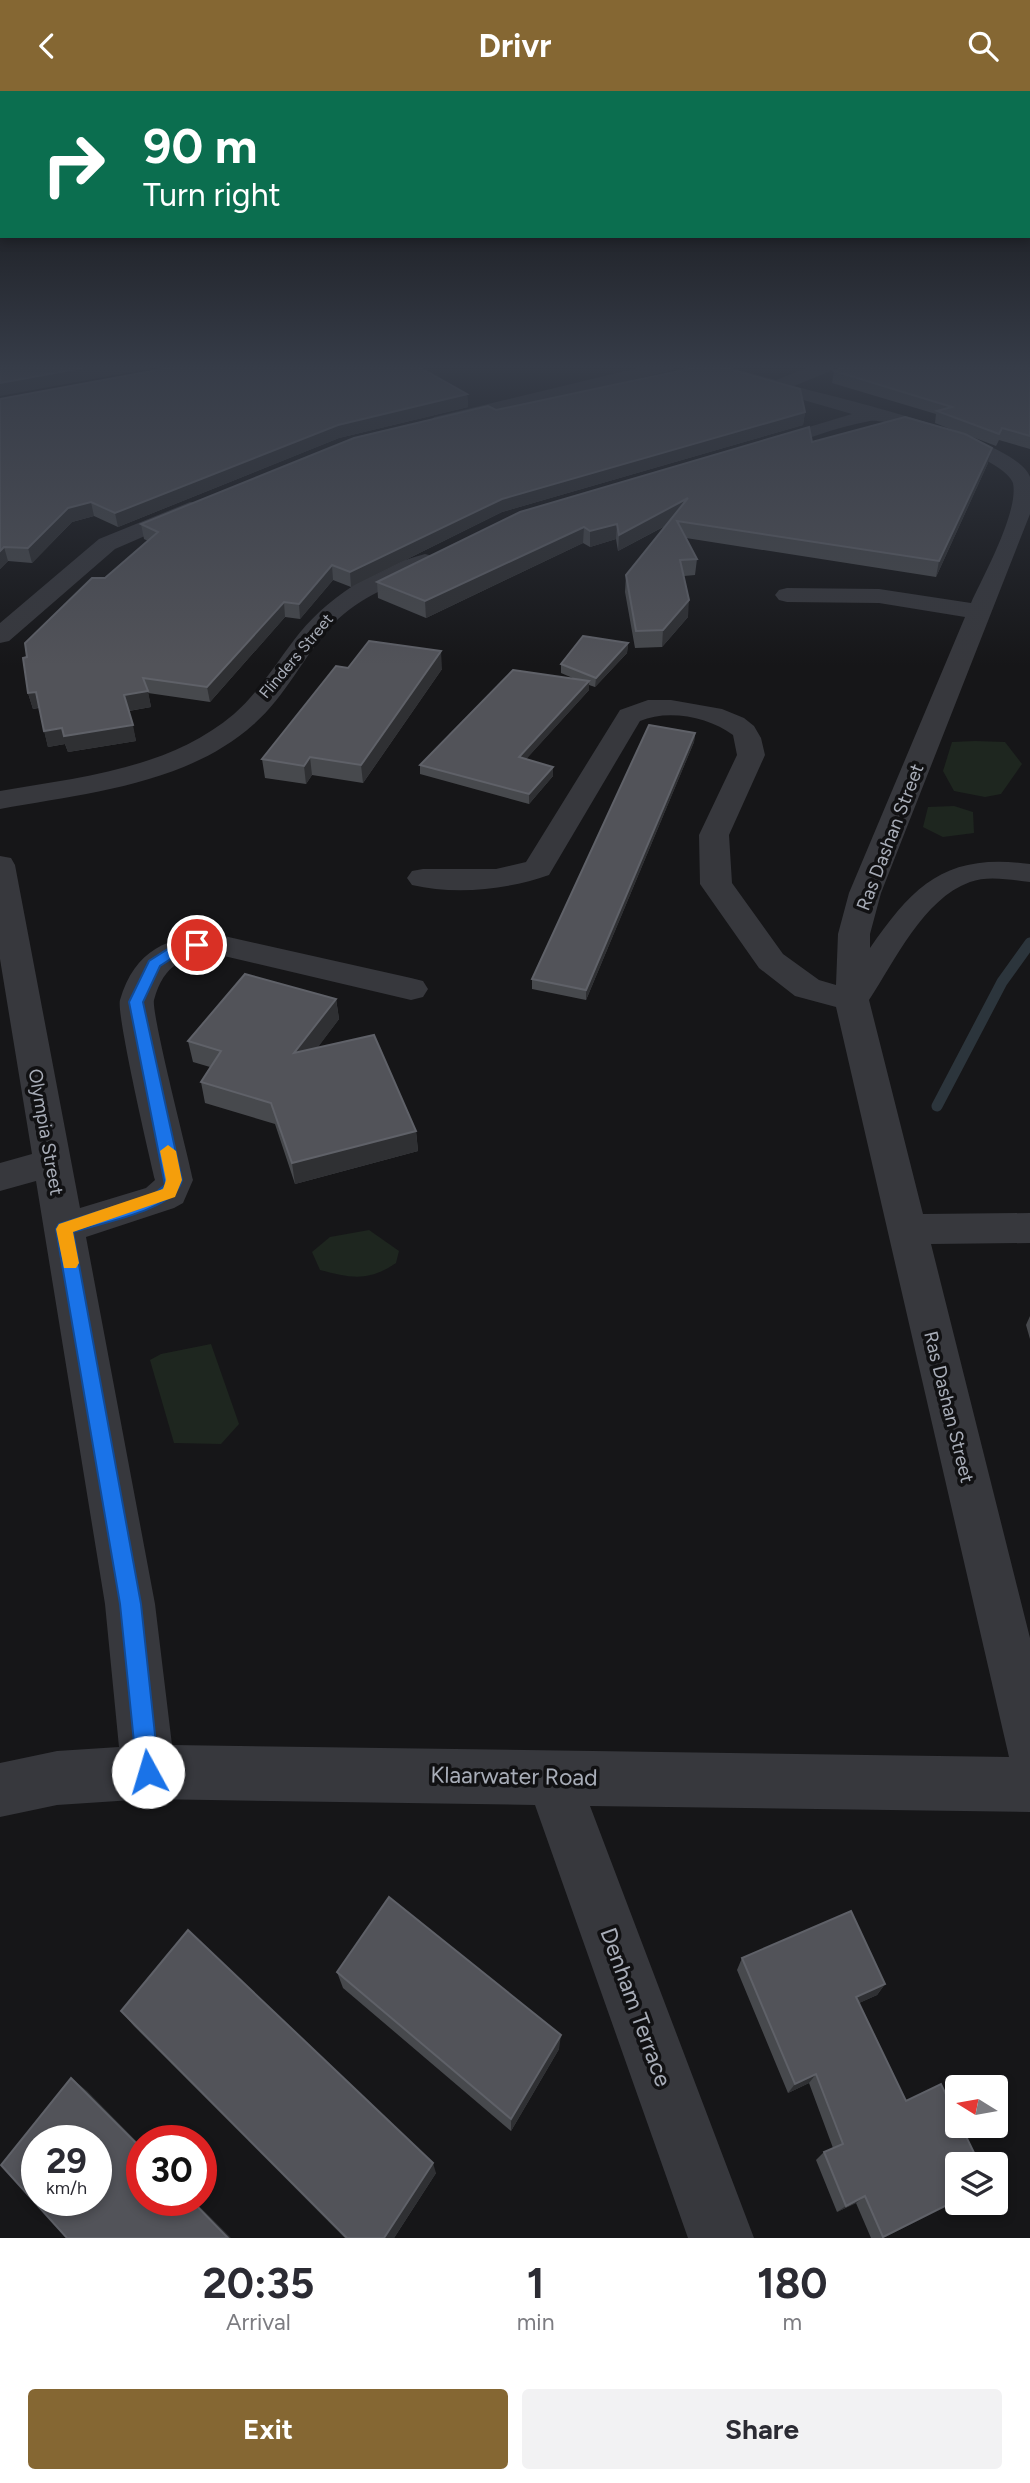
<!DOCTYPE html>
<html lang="en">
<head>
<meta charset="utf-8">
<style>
  :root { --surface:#fff; --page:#f2f2f3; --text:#2b2b33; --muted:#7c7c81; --accent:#856733 }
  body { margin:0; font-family:Figtree,sans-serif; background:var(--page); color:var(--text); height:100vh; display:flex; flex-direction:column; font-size:26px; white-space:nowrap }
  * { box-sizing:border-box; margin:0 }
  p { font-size:23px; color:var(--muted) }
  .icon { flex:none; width:38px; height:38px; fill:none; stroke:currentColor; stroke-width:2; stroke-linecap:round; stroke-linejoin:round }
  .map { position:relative; height:2147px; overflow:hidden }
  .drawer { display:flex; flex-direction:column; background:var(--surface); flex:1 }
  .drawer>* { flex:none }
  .guide { position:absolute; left:0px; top:0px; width:1031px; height:147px; box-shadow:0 4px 10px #0003; background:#0b6e4f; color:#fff; overflow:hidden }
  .needle { width:46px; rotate:281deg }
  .buttons { position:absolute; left:945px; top:1984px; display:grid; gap:14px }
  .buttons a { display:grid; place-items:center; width:63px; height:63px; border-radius:7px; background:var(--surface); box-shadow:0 4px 10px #0003; font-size:35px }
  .speed { position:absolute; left:21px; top:2034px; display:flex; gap:14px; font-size:35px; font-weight:700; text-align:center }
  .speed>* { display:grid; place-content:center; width:91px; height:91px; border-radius:50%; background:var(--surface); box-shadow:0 4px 10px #0003; line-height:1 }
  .speed small { font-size:18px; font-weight:400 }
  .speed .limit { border:10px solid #d22; background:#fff; color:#111 }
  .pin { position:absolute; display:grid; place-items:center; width:60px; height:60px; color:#fff; margin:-30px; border:4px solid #fff; border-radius:50%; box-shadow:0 2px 7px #0007 }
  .me { position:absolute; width:77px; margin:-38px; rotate:354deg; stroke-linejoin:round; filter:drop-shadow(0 0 5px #0008) }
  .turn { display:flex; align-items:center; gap:24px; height:147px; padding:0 28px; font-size:32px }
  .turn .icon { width:91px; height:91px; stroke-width:2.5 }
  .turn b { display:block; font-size:49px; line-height:60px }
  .eta { display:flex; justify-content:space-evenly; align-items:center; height:119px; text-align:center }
  .eta b { font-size:42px; font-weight:700; line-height:49px }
  .cta { display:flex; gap:14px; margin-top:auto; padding:14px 28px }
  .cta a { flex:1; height:80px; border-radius:7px; background:var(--accent); color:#fff; font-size:28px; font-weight:700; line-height:80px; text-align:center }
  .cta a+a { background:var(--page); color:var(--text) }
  header { display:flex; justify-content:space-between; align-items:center; height:91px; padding:0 28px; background:var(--accent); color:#fff; font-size:32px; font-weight:700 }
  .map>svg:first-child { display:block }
  .green { fill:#1e261f }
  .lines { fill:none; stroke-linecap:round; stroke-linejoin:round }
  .stream { stroke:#2c353c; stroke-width:11 }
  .minor { fill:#37383d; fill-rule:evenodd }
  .wall { fill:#47494d }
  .shaded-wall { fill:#2f3033 }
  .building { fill:#525359; stroke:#5f6168; stroke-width:2; fill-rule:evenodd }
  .route { fill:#1a73e8; stroke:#114b97; stroke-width:2 }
  .slow { fill:#f59e0b }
  .labels { text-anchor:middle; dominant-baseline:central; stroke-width:7; stroke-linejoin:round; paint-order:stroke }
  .far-street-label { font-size:16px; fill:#a8adb8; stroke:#111113 }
  .street-label { font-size:19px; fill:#a8adb8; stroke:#111113 }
  .near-street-label { font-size:23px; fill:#a8adb8; stroke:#111113 }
</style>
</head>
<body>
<header><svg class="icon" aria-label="back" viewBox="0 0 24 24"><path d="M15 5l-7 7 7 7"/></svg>Drivr<svg class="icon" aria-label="search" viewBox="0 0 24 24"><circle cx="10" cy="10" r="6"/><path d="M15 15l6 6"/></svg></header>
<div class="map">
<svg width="1030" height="2147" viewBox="0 0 1030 2147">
  <rect width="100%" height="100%" fill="#161618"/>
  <g class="green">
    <path d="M 975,650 L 1005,651 L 1022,673 L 1001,703 L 985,706 L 954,700 L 943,680 L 952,651 Z"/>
    <path d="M 954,715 L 973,721 L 974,742 L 943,746 L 923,736 L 928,716 Z"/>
    <path d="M 369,1139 L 399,1160 L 396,1172 C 368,1191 351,1187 320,1179 L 312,1161 L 330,1146 Z"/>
    <path d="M 211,1253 L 239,1333 L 221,1353 L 174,1352 L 150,1269 L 161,1263 Z"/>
  </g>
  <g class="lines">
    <path class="stream" d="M 937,1015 L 1002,891 L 1030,852"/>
    <g class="minor">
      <path d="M 646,275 L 676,275 L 673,279 L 441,336 L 431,330 L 434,326 Z"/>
      <path d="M 696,275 L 724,275 L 776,289 L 812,275 L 836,275 L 833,279 L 794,295 C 837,307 1017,347 1030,386 C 1030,396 1030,413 1030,423 L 881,802 L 870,843 L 870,857 C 915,792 947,762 1030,773 L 1030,791 C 1012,789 988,784 970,791 C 923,808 895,870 869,909 L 923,1123 L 1030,1122 L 1030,1152 L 931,1153 L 1030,1547 L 1030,1721 L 590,1715 L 754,2147 L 688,2147 L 535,1714 L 148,1708 L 57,1714 L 0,1726 L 0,1672 L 57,1660 L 119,1656 L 105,1513 L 36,1090 L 0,1100 L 0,1072 L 32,1063 L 0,868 L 0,765 L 11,767 L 15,774 L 80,1117 L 146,1097 L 155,1089 C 149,1064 116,922 120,909 C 136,855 173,843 224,845 L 411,887 L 423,890 L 428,898 L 423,906 L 411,909 L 224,865 C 187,864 165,869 154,909 C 151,922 188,1064 193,1089 L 183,1112 L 174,1117 L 86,1146 L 155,1513 L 172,1654 L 1009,1666 L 836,916 L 795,905 L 759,877 L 700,793 L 699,744 L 737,664 L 733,644 C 709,626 668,618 640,630 L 549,784 C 507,799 455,804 412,794 L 407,787 L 412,780 L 423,778 L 496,778 L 526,771 L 620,619 L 648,609 L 671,609 L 722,618 L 744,627 L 754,635 L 761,647 L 765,664 L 729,744 L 732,792 L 783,863 L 819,889 L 836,894 L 838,843 L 849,802 L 965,526 L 879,512 L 787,511 L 779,509 L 775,504 L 779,499 L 787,497 L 879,498 L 971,512 C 983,485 1019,421 1013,392 C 1007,369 891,326 870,330 C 835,336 800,351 767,361 L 753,361 L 750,357 L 753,353 L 852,323 L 699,279 Z"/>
      <path d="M 190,411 L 198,412 L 201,417 L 198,422 L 115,458 L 9,550 L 0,552 L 0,532 L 99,448 Z"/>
      <path d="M 425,463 L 433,465 L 436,470 L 433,475 C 398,492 360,505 333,533 C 304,564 286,605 254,633 C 186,694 86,702 0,718 L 0,700 C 81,686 169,678 234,623 C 258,602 275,574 294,549 C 325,508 374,476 425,463 Z"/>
    </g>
  </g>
  <g class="wall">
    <path d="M 179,275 L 430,275 L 421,277 L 467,303 L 468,316 L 339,347 L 118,436 L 94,425 L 72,431 L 32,472 L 8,470 L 0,478 L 0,308 Z"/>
    <path d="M 1030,275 L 1030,358 L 999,349 L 996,355 L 970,345 L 988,372 L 936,486 L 686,447 L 697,468 L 695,484 L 684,485 L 688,526 L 662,556 L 635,557 L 625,501 L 626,484 L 667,434 L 618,460 L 616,448 L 590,456 L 583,452 L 426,527 L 378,507 L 377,491 L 812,351 L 958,341 L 935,332 L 936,323 L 832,292 L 834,280 Z"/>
    <path d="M 496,319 L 805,321 L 803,334 L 502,421 L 351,496 L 333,489 L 300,528 L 285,526 L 210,611 L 148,602 L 151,616 L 129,620 L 136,650 L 68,661 L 65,653 L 48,656 L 39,617 L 33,618 L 28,602 L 27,566 L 105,487 L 148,450 L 144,448 L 141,433 Z"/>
    <path d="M 628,552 L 627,562 L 595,596 L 589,594 L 589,599 L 526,668 L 553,676 L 553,685 L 529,713 L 420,683 L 420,674 L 575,588 L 561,582 L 561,573 Z"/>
    <path d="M 348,577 L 442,578 L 363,692 L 312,684 L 306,693 L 265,687 L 262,668 Z"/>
    <path d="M 695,642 L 694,651 L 586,909 L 532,898 L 532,888 Z"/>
    <path d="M 336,908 L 339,928 L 317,957 L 416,1040 L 418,1060 L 295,1093 L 275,1033 L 205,1012 L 201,991 L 210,976 L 193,971 L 188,950 Z"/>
    <path d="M 1030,1225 L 1030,1248 L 1026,1234 Z"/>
    <path d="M 742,1867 L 885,1893 L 877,1904 L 859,1912 L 906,2010 L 957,2074 L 957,2110 L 883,2147 L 871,2147 L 856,2112 L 837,2121 L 816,2069 L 824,2061 L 833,2057 L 809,1992 L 788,2002 L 737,1879 Z"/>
    <path d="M 337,1881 L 559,1958 L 511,2040 L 343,1897 Z"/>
    <path d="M 121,1920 L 436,2082 L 394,2147 L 345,2147 L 134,1935 Z"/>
  </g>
  <g class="shaded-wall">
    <path d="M 93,275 L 164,275 L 0,305 L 0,292 Z"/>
    <path d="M 467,303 L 468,316 L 339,347 L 118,436 L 115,422 L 338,334 Z"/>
    <path d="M 805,321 L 803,334 L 502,421 L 351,496 L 350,481 L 502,408 Z"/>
    <path d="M 992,357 L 988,372 L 936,486 L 939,470 Z"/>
    <path d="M 688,407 L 687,423 L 618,460 L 619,444 Z"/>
    <path d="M 91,411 L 94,425 L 72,431 L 32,472 L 28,457 L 68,417 Z"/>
    <path d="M 617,433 L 616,448 L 590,456 L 590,440 Z"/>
    <path d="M 584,436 L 583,452 L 426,527 L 425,510 Z"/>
    <path d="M 4,456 L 8,470 L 0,478 L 0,460 Z"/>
    <path d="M 332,474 L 333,489 L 300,528 L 299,513 Z"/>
    <path d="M 689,509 L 688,526 L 662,556 L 663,539 Z"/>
    <path d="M 284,511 L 285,526 L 210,611 L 207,596 Z"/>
    <path d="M 628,552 L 627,562 L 595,596 L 596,587 Z"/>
    <path d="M 441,560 L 442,578 L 363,692 L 361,674 Z"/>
    <path d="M 589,590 L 589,599 L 519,676 L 519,666 Z"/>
    <path d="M 148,600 L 151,616 L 128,620 L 124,604 Z"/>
    <path d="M 36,601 L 40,616 L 33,618 L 28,602 Z"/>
    <path d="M 133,634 L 136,650 L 68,661 L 65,653 L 48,656 L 44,640 L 62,637 Z"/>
    <path d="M 695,642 L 694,651 L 586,909 L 586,899 Z"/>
    <path d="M 310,666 L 312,684 L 306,693 L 304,675 Z"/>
    <path d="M 553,676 L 553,685 L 529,713 L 529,703 Z"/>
    <path d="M 336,908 L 339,928 L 298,983 L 294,962 Z"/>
    <path d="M 416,1040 L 418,1060 L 295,1093 L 292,1072 Z"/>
    <path d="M 885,1893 L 877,1904 L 848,1917 L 856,1906 Z"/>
    <path d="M 561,1944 L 559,1958 L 511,2040 L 511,2028 Z"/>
    <path d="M 816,1983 L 809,1992 L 788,2002 L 795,1993 Z"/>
    <path d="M 71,1987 L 87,2000 L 142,2056 L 142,2058 Z"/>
    <path d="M 433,2072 L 436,2082 L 394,2147 L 384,2147 Z"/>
    <path d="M 865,2105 L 856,2112 L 837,2121 L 846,2115 Z"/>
    <path d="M 191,2109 L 193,2109 L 231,2147 L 228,2147 Z"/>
    <path d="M 957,2109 L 957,2110 L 881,2147 Z"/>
  </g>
  <g class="building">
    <path d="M 1,275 L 93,275 L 0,292 Z"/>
    <path d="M 179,275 L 417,275 L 467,303 L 338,334 L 115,422 L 91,411 L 68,417 L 28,457 L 4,456 L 0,460 L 0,308 Z"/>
    <path d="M 702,275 L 719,275 L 800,298 L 805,321 L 502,408 L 350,481 L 332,474 L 299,513 L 284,511 L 207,596 L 143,587 L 148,600 L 124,604 L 133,634 L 64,645 L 62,637 L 44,640 L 36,601 L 28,602 L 23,567 L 27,566 L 25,552 L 92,487 L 105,487 L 158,441 L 141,433 L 354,347 L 488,315 L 496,319 Z"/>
    <path d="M 847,275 L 1030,275 L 1030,345 L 1002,337 L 999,343 L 937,320 L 952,316 L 834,280 Z"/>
    <path d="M 905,326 L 965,343 L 992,357 L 939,470 L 677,430 L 697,468 L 680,469 L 689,509 L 663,539 L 636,540 L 626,484 L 688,407 L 619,444 L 617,433 L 590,440 L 584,436 L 425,510 L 377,491 L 520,421 L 809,336 L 812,351 Z"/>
    <path d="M 583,545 L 628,552 L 596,587 L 561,573 Z"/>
    <path d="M 369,550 L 441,560 L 361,674 L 310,666 L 304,675 L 262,668 L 336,575 L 348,577 Z"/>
    <path d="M 513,579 L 589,590 L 519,666 L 553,676 L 529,703 L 420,674 Z"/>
    <path d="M 649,634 L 695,642 L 586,899 L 532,888 Z"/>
    <path d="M 245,883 L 336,908 L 294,962 L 374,944 L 416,1040 L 292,1072 L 271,1012 L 201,991 L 221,960 L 188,950 Z"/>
    <path d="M 389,1806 L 561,1944 L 511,2028 L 337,1881 Z"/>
    <path d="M 851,1820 L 885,1893 L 856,1906 L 906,2010 L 941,1993 L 957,2027 L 957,2035 L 961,2035 L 980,2074 L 957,2074 L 957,2109 L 883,2146 L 865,2105 L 846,2115 L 824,2061 L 843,2053 L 816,1983 L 795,1993 L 742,1867 Z"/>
    <path d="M 188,1839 L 433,2072 L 384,2147 L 347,2147 L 121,1920 Z"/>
    <path d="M 71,1987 L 142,2058 L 142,2109 L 191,2109 L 228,2147 L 67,2147 L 1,2074 ZM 37,2049 L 96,2049 L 96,2109 L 37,2109 Z"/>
  </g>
  <linearGradient id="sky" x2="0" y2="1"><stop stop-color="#0c0c0d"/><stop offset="0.48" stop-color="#363c48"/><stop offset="1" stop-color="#363c48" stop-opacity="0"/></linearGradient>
  <rect width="1030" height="575" fill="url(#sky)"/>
  <path class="route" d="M 197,849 L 201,851 L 201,857 L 180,862 L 160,875 L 143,911 L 182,1089 C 176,1119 100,1132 73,1141 L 141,1513 L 159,1681 L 156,1689 L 148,1693 L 140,1689 L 137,1681 L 120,1513 L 56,1138 L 59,1133 L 154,1103 L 165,1094 L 129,911 L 149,870 L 171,856 Z"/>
  <path class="slow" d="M 168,1054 L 176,1060 L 182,1089 L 175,1106 L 73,1141 L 79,1172 L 76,1177 L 64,1177 L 56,1138 L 59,1133 L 163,1098 L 166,1089 L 160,1060 Z"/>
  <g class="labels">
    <g class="far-street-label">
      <text transform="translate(296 565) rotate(-50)">Flinders Street</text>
    </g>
    <g class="street-label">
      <text transform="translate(890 746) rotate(-69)">Ras Dashan Street</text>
      <text transform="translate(46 1041) rotate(80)">Olympia Street</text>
      <text transform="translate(949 1316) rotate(76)">Ras Dashan Street</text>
    </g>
    <g class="near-street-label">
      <text transform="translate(514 1685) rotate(1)">Klaarwater Road</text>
      <text transform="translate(636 1916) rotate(70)">Denham Terrace</text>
    </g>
  </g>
</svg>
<div class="buttons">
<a><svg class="needle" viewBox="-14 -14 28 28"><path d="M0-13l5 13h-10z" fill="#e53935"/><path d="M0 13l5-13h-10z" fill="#7c7c81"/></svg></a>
<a><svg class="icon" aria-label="layers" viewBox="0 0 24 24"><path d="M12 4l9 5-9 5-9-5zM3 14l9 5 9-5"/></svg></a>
</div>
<div class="speed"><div>29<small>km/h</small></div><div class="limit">30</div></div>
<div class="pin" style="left:197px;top:854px;background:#d93025"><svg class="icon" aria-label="arrive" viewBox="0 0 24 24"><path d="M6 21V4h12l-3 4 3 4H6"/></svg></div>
<svg class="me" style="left:148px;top:1681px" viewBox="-20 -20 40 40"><circle r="19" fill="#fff"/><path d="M0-13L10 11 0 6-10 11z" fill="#1a73e8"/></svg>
<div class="guide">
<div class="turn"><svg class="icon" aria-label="right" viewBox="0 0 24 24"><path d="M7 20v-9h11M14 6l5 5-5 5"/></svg><div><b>90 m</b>Turn right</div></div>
</div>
</div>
<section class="drawer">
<div class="eta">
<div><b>20:35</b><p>Arrival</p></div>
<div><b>1</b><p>min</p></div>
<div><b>180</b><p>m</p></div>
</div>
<div class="cta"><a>Exit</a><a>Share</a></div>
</section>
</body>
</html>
